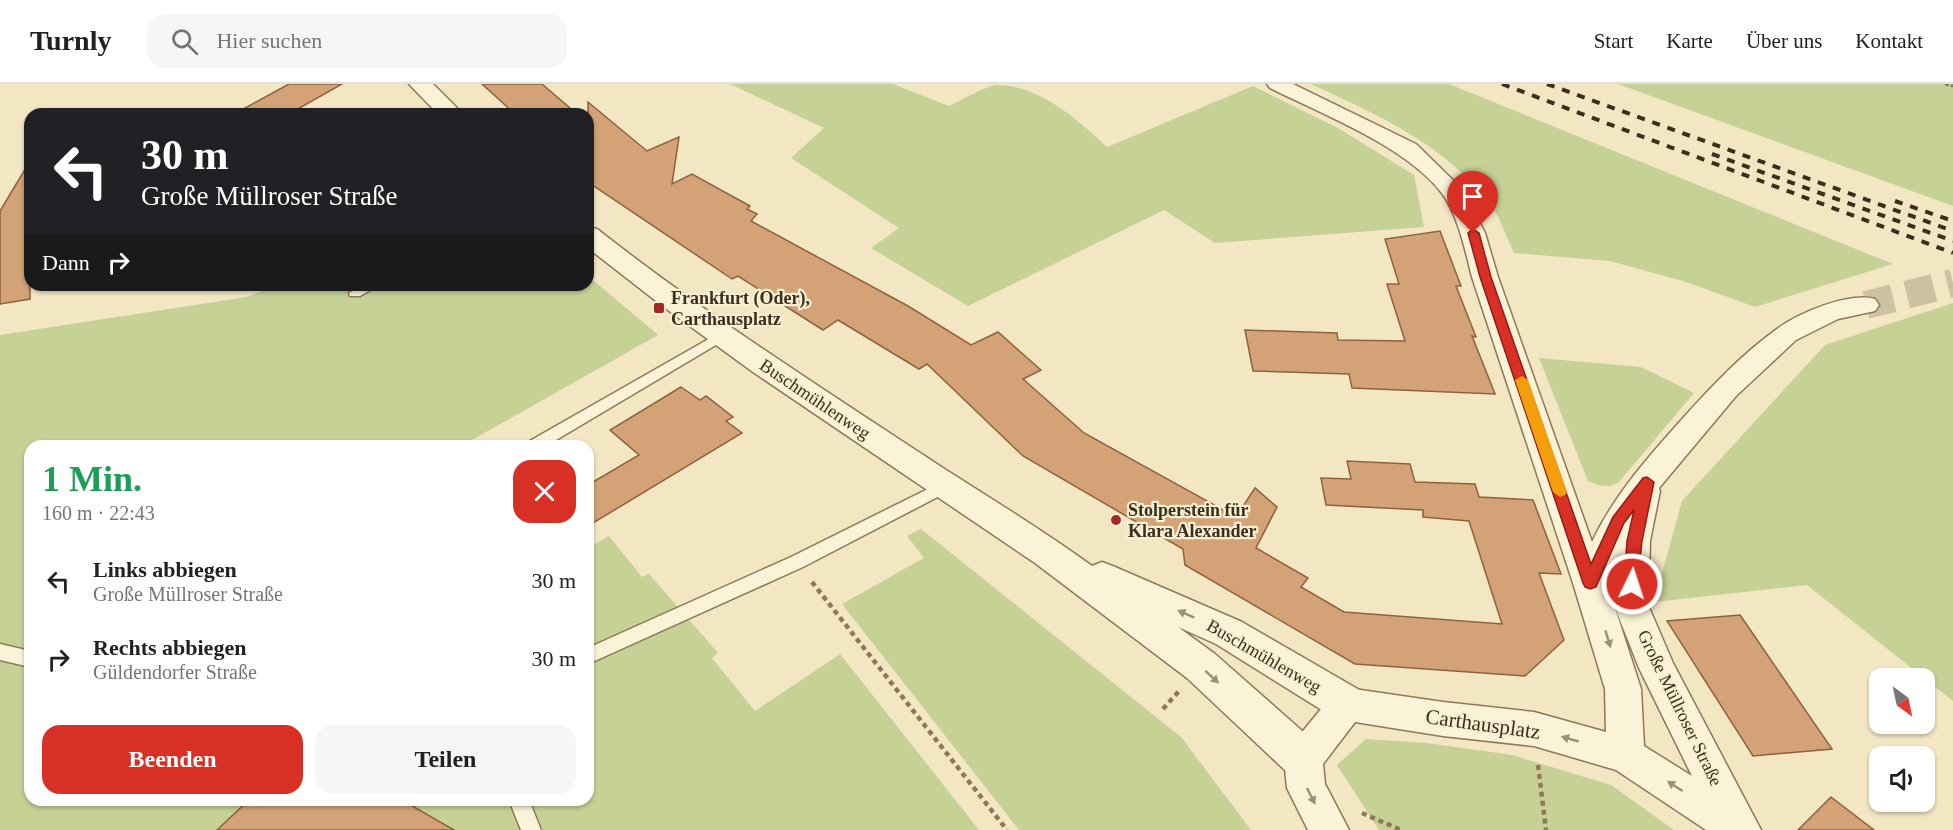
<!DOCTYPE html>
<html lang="de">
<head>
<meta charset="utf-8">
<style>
  :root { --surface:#fff; --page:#f6f6f6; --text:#202124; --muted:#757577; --line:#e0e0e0; --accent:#d93025 }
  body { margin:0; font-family:Georgia,serif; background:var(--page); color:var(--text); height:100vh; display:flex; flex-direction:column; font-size:22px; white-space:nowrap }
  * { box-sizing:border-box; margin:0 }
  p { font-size:20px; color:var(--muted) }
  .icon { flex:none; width:33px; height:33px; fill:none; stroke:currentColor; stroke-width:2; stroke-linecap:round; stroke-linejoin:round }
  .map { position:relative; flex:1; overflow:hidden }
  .side { position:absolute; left:24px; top:356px; width:570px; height:366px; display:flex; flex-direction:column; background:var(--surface); border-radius:18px; box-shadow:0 2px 4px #0004 }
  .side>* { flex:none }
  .top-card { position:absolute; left:24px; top:24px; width:570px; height:183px; border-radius:18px; box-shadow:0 2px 4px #0004; background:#202124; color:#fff; overflow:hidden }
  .needle { width:39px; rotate:147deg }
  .fabs { position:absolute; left:1869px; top:584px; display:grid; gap:12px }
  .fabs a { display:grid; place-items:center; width:66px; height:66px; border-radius:12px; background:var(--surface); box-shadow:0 2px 4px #0004; font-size:30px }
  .pin { position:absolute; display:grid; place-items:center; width:51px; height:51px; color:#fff; margin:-62px -26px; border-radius:50% 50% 50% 0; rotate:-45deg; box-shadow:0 0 6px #0007 }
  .pin .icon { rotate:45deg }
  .me { position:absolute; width:66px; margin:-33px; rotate:4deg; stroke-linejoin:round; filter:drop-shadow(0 0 4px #0008) }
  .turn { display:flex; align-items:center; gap:21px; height:126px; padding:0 18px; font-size:27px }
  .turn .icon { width:78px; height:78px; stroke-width:2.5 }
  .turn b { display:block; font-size:42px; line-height:51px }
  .then { display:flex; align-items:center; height:57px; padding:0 18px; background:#0003; gap:12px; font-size:22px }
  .round { display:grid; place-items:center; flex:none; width:63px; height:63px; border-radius:18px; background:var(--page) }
  .headline { display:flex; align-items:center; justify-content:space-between; height:102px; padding:0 18px }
  h1 { font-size:36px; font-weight:700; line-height:45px; color:#1e9e55 }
  .button { display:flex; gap:12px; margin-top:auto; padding:12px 18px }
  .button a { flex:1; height:69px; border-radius:18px; background:var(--accent); color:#fff; font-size:24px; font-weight:700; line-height:69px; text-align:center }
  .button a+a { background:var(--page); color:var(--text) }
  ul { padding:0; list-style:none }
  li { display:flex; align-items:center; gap:18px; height:78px; padding:0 18px }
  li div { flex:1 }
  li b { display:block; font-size:22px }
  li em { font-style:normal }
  header { display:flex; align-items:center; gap:36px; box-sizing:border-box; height:84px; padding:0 30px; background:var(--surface); border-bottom:2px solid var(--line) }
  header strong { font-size:28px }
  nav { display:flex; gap:33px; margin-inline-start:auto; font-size:21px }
  .search { width:420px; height:54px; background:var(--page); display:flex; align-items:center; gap:15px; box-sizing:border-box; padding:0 21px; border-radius:18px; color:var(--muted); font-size:22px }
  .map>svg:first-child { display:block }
  .green { fill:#c6d196 }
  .building { fill:#d3a276; stroke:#8f623c; stroke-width:1.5 }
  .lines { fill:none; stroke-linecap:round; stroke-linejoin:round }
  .minor-tunnel { stroke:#cec1a2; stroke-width:28; stroke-dasharray:28 14; stroke-linecap:butt }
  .service-casing { stroke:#8e7858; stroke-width:3 }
  .minor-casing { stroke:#8e7858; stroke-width:3 }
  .tertiary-casing { stroke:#8e7858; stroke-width:3 }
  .path-far1 { stroke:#8e7858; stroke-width:3; stroke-dasharray:4 2; stroke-linecap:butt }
  .path { stroke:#8e7858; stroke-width:4.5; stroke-dasharray:5 4; stroke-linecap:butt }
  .service { fill:#fbf3d7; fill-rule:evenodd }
  .minor { fill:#fbf3d7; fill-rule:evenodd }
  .tertiary { fill:#fbf3d7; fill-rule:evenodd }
  .rail { stroke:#3c2e1d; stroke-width:4; stroke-dasharray:8 8; stroke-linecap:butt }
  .oneway { fill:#9c907a }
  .route { fill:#d93025; stroke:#8d1f18; stroke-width:1.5 }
  .slow { fill:#f59e0b }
  .poi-dot { fill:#a22a23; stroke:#f8f0d3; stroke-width:2 }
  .labels { text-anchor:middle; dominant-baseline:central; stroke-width:4.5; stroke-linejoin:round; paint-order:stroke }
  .poi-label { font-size:18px; font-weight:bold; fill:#3c2e1d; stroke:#f8f0d3; text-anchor:start }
  .street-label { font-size:18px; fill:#3c2e1d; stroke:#f8f0d3 }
  .near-street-label { font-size:21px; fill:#3c2e1d; stroke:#f8f0d3 }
</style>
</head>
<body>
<header>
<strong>Turnly</strong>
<div class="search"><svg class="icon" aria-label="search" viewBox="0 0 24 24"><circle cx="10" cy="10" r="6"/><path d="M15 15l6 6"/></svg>Hier suchen</div>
<nav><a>Start</a><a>Karte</a><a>Über uns</a><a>Kontakt</a></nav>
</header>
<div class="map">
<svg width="1953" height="746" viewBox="0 0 1953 746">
  <rect width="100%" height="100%" fill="#f2e6c3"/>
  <g class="green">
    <path d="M 730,0 L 893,0 L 949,22 C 964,15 980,5 995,1 C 1039,0 1079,37 1107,63 L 1253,2 L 1338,44 L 1414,91 L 1424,143 L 1215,159 L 1164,126 L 968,222 L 871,164 L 899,144 L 791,74 L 824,44 Z"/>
    <path d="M 1311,0 L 1449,0 L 1893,180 L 1755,223 L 1686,198 L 1610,177 L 1514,169 C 1506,152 1499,130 1487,115 C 1438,57 1378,31 1311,0 Z"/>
    <path d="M 1618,0 L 1953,0 L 1953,122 Z"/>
    <path d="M 588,192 L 658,251 L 472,356 L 477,361 L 30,362 L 30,716 L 588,716 L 588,464 L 609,452 L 642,493 L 649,490 L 718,569 L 712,574 L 755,627 L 840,570 L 979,746 L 0,746 L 0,251 L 247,213 L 277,201 L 588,201 Z"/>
    <path d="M 1953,219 L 1953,617 L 1807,501 L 1654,518 L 1682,417 L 1825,261 Z"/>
    <path d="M 1539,274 L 1641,283 L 1694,309 L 1619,398 C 1607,405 1600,402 1588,397 Z"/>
    <path d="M 921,445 L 1181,653 L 1251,746 L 1019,746 L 842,520 L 924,474 L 907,452 Z"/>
    <path d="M 1366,655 L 1427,659 L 1512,671 L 1611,701 L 1674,746 L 1379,746 L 1337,681 Z"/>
  </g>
  <g class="building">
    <path d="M 289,0 L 342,0 L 289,30 L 234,30 Z"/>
    <path d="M 482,0 L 542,0 L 577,30 L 515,30 Z"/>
    <path d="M 588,18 L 647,67 L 679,53 L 672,100 L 692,90 L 750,122 L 747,125 L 757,130 L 751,137 L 908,222 L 971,261 L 998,248 L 1041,286 L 1023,295 L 1084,349 L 1236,433 L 1255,404 L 1277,423 L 1256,464 L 1308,494 L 1301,503 L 1344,528 L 1502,540 L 1469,437 L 1423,433 L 1423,426 L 1326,421 L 1321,394 L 1351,395 L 1347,377 L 1410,380 L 1415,398 L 1475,400 L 1479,413 L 1533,416 L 1561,490 L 1539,489 L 1564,556 L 1525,592 L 1355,580 L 1185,481 L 1183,465 L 1023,372 L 927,280 L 919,285 L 838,236 L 823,246 L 738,192 L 732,195 L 588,98 Z"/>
    <path d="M 30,77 L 30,215 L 0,220 L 0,127 Z"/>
    <path d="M 1440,147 L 1461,202 L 1456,202 L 1476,253 L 1472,252 L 1495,310 L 1352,304 L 1349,290 L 1253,287 L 1245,246 L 1337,249 L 1338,256 L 1405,257 L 1387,200 L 1399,200 L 1385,155 Z"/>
    <path d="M 681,303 L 700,316 L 706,312 L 733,333 L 726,337 L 742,349 L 588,442 L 588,401 L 639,371 L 610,346 Z"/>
    <path d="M 1740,531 L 1832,665 L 1753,672 L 1667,537 Z"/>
    <path d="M 1831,713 L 1874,746 L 1798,746 Z"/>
    <path d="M 249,716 L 402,716 L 454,746 L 217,746 Z"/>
  </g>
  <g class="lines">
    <path class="minor-tunnel" d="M 1866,221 L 1953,199"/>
    <defs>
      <g id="service">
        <path d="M 362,201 L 379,201 L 360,212 L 350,212 L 349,209 Z"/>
        <path d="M 721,248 L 726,249 L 728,252 L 726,255 L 546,362 L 526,362 L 528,358 Z"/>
        <path d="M 946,396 L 951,398 L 954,402 L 951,406 L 803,483 L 588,580 L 588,564 L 791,473 Z"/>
        <path d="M 0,560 L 30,567 L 30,583 L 0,576 Z"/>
        <path d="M 509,716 L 529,716 L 541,746 L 521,746 Z"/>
      </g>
      <path id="minor" d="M 1267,0 L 1293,0 L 1416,60 L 1462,105 L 1485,149 L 1498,193 L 1592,458 C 1614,411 1649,372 1684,333 C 1712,302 1742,270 1777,245 C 1798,229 1849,208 1875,215 L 1879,221 L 1875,227 L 1838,235 L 1796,256 L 1736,312 L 1659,404 L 1660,407 L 1650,457 L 1648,521 L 1673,579 L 1761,746 L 1706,746 L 1616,686 L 1534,662 L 1443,652 L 1355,638 L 1323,680 L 1325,700 L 1349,746 L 1308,746 L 1287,704 L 1284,675 L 1290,663 L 1334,609 L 1347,604 L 1443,618 L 1534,628 L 1606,648 L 1605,605 L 1573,499 L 1472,193 C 1465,166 1458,130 1441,108 C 1405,62 1322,30 1270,4 ZM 1617,476 L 1614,521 L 1639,584 L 1692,692 L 1644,662 L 1641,605 L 1607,499 Z"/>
      <g id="tertiary">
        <path d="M 409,0 L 433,0 L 463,30 L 438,30 Z"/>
        <path d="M 588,143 L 597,145 C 708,232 826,307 943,384 C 993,416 1044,447 1092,482 L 1102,478 L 1115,483 L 1242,538 L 1361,607 L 1367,620 L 1361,633 L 1347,638 L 1333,633 L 1216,560 L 1178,543 L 1215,570 L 1318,661 L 1324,675 L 1318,689 L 1303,694 L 1288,689 L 1187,594 L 1035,479 L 753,288 L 665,224 L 588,164 Z"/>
      </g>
    </defs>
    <use href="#service" class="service-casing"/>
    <use href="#minor" class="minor-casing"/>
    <use href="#tertiary" class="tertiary-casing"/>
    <path class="path-far1" d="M 1945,0 L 1953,2"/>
    <g class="path">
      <path d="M 812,498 L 1007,746"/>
      <path d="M 1163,625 L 1179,607"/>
      <path d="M 1538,681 L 1546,746"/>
      <path d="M 1362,729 L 1401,746"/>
    </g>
    <use href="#service" class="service"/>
    <use href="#minor" class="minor"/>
    <use href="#tertiary" class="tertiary"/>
    <g class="rail">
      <path d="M 1502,0 L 1953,169"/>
      <path d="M 1547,0 L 1953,147"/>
      <path d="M 1712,70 L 1953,157"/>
      <path d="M 1895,117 L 1953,137"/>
    </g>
  </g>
  <defs><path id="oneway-solid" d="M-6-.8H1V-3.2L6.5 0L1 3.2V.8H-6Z" transform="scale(1.5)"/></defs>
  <g class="oneway">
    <use href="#oneway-solid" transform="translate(1186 530) rotate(-156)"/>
    <use href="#oneway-solid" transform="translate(1608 555) rotate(73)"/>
    <use href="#oneway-solid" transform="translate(1212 593) rotate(42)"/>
    <use href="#oneway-solid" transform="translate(1570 655) rotate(-164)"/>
    <use href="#oneway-solid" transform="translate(1675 702) rotate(-147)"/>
    <use href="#oneway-solid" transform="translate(1311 712) rotate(63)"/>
  </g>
  <path class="route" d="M 1473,145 L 1479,149 L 1491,193 L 1591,480 L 1613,433 L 1643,394 L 1647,393 L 1654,398 L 1642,457 L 1637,504 L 1632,506 L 1626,504 L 1624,500 L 1627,457 L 1634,426 L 1624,439 L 1596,503 L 1590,505 L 1585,503 L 1583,499 L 1480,193 L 1468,149 Z"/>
  <path class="slow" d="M 1522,292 L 1528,296 L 1567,408 L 1565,411 L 1560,413 L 1553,408 L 1515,296 Z"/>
  <g class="poi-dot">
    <rect x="653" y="218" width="12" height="12" rx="3"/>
    <circle cx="1116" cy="436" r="6"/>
  </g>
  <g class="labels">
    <g class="poi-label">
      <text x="671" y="214">Frankfurt (Oder),<tspan x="671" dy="21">Carthausplatz</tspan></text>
      <text x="1128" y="426">Stolperstein für<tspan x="1128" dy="21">Klara Alexander</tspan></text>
    </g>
    <g class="street-label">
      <text transform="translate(815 315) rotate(34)">Buschmühlenweg</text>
      <text transform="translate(1264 572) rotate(30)">Buschmühlenweg</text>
      <text transform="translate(1680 624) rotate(64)">Große Müllroser Straße</text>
    </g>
    <g class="near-street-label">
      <text transform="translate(1483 640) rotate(8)">Carthausplatz</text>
    </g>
  </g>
</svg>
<div class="fabs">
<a><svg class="needle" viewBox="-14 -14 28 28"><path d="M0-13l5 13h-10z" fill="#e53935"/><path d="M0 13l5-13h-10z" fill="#757577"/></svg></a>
<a><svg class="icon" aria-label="sound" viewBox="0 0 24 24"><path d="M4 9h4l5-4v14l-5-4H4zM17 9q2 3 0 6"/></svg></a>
</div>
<div class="pin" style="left:1473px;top:149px;background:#d93025"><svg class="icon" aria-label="arrive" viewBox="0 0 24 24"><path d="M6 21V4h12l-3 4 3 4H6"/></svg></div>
<svg class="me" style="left:1632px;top:500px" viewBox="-20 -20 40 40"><circle r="17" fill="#d93025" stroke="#fff" stroke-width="3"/><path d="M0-11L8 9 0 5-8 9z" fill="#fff"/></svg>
<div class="top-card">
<div class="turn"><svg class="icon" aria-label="left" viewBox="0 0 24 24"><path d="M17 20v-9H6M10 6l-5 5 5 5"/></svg><div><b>30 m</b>Große Müllroser Straße</div></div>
<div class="then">Dann<svg class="icon" aria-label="right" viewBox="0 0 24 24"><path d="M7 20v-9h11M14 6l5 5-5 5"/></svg></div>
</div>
<section class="side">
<div class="headline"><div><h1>1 Min.</h1><p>160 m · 22:43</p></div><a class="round" style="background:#d93025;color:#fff"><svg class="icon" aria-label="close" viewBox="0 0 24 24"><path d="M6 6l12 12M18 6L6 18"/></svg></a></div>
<ul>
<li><svg class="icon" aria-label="left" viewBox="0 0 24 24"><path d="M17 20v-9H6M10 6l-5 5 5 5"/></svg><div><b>Links abbiegen</b><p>Große Müllroser Straße</p></div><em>30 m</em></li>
<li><svg class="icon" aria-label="right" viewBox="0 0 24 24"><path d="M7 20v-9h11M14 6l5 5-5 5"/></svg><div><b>Rechts abbiegen</b><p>Güldendorfer Straße</p></div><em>30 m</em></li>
</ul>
<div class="button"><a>Beenden</a><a>Teilen</a></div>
</section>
</div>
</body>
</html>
